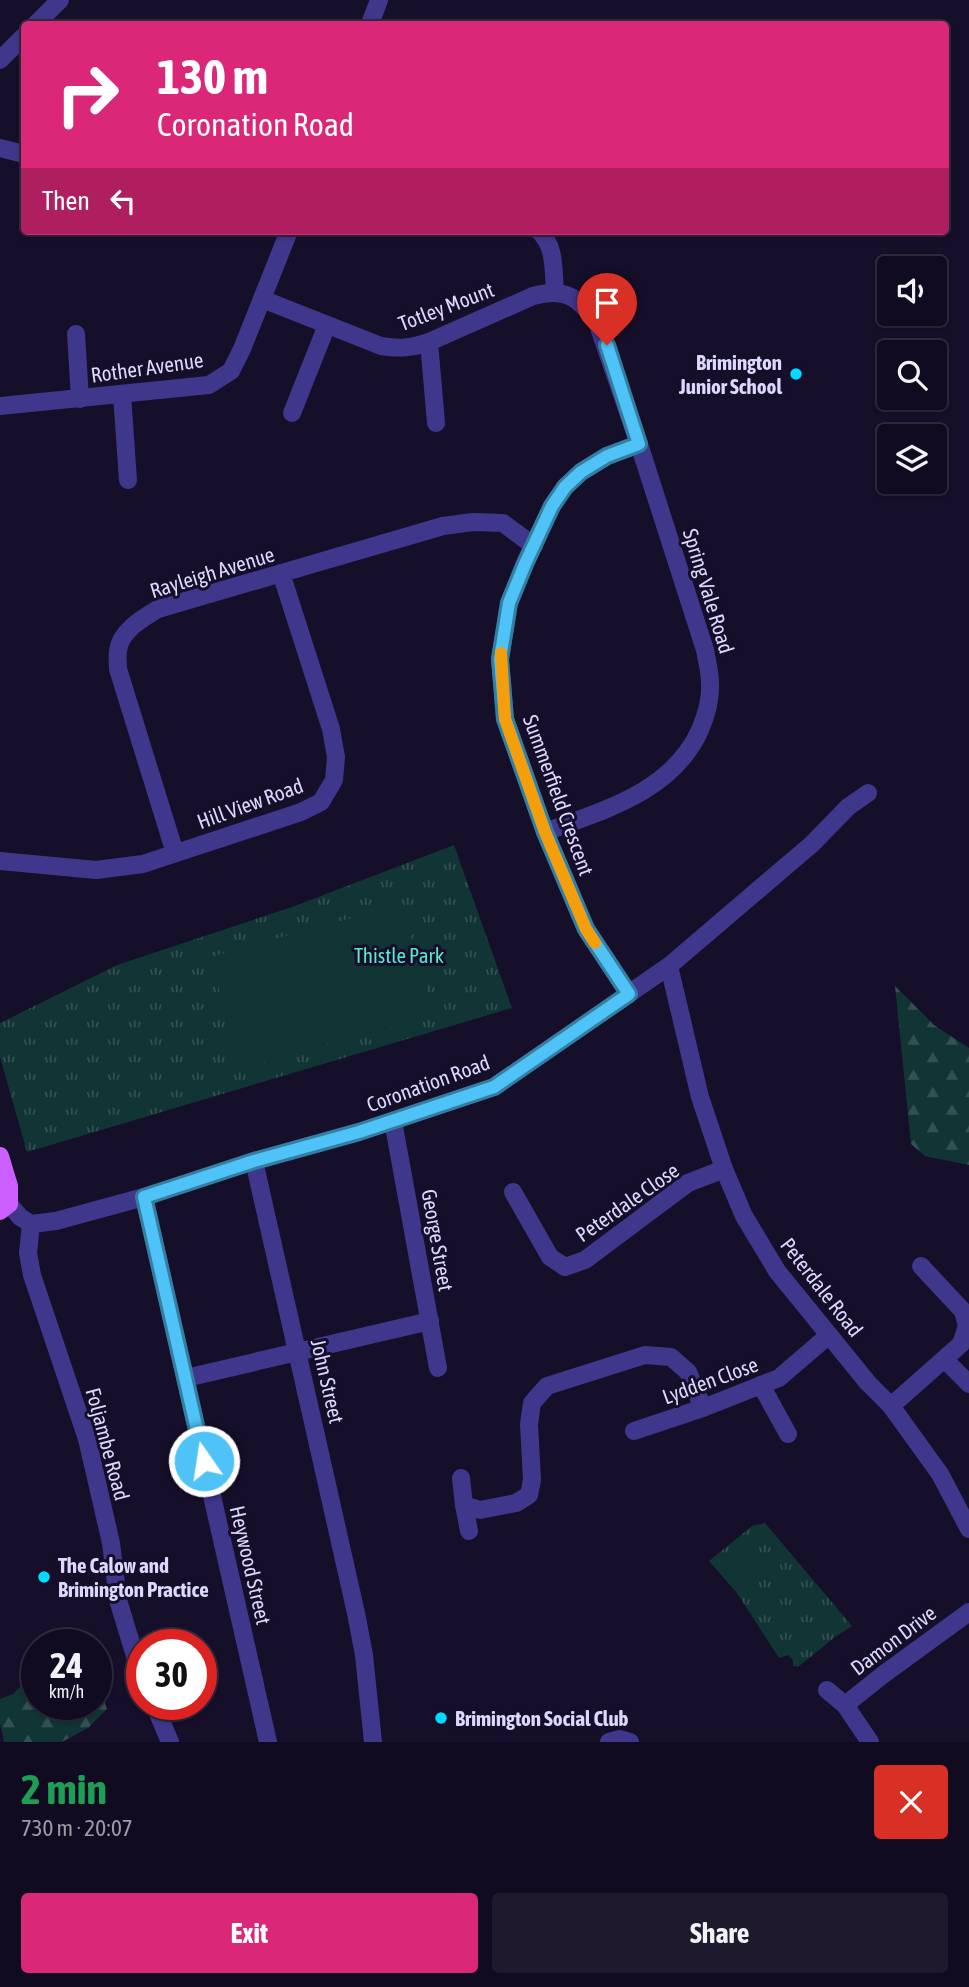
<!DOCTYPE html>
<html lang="en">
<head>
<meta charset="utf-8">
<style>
  :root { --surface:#100b20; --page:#1e192d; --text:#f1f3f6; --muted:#9c9ba5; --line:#302b3e; --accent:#db2777 }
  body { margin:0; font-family:"Asap Condensed",sans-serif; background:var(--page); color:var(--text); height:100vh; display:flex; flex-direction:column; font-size:26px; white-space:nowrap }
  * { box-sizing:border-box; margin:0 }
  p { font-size:23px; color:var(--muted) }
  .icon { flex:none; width:38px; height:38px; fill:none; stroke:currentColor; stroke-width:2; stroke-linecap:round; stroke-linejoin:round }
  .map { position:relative; height:1742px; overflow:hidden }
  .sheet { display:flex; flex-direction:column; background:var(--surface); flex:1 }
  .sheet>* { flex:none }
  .top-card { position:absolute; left:21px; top:21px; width:928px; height:214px; border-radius:7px; box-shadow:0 2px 5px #0004,0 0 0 2px var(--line); background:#db2777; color:#fff; overflow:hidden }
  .buttons { position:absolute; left:877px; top:256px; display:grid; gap:14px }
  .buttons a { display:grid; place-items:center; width:70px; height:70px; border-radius:7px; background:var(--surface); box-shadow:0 2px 5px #0004,0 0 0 2px var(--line); font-size:35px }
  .speed { position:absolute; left:21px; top:1629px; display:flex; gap:14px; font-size:35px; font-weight:700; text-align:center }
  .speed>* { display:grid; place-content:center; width:91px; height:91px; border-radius:50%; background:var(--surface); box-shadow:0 2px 5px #0004,0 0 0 2px var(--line); line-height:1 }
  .speed small { font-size:18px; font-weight:400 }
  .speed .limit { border:10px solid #d22; background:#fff; color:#111 }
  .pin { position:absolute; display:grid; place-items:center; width:60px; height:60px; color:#fff; margin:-72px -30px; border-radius:50% 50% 50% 0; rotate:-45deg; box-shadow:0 0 7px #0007 }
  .pin .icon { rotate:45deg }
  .me { position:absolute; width:77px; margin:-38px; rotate:347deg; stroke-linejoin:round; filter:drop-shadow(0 0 5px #0008) }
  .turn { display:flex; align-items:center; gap:24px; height:147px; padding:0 21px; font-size:32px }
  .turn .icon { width:91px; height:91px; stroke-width:2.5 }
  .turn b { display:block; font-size:49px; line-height:60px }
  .then { display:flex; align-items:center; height:66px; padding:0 21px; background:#0003; gap:14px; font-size:26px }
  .round { display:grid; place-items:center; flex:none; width:74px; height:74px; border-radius:7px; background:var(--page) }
  .head { display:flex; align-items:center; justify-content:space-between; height:119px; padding:0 21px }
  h1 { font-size:42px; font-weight:700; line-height:52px; color:#1e9e55 }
  .button { display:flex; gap:14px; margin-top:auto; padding:14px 21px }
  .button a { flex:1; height:80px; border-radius:7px; background:var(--accent); color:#fff; font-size:28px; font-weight:700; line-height:80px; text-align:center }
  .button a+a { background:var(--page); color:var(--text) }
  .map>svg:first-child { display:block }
  .grass { fill:url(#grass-tufts) }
  .forest { fill:url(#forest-firs) }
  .pitch { fill:#113434 }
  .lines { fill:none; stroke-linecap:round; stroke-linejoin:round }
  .minor { stroke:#3f378c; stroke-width:18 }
  .major { stroke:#cb5fff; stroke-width:18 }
  .route-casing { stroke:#337fa1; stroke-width:18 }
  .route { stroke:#4fc3f7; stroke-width:12 }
  .slow { stroke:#f59e0b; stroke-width:12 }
  .poi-dot { fill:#04d9ff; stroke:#150f2a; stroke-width:2.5 }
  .labels { text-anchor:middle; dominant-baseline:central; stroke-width:6; stroke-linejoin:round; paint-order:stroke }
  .street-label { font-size:21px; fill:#ded8ff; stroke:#150f2a }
  .poi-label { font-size:21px; font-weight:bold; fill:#ded8ff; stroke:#150f2a; text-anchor:start }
  .park-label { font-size:21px; fill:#5be7cc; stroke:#150f2a }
</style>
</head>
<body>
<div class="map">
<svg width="969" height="1742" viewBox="0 0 969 1742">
  <defs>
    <pattern id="grass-tufts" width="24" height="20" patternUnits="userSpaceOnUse" patternTransform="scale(1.75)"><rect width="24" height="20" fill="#113434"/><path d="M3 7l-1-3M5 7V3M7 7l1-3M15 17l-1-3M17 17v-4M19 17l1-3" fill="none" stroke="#335152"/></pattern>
    <pattern id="forest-firs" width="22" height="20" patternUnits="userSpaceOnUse" patternTransform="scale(1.75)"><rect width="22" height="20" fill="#113434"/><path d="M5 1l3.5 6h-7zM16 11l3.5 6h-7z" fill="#335152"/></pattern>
  </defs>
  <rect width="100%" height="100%" fill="#150f2a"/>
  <g class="grass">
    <path d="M 454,845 L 512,1008 L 27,1152 L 0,1057 L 0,1023 L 117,965 L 292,907 Z"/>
    <path d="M 765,1523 L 852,1626 L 835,1637 L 798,1667 L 793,1666 L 793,1660 L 788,1655 L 779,1658 L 737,1593 L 709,1561 L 752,1526 Z"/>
  </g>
  <g class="forest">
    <path d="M 895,986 L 934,1025 L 969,1048 L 969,1165 L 925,1156 L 911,1144 Z"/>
    <path d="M 37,1676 L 37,1704 L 96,1704 L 96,1677 L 107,1709 L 88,1728 L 62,1742 L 4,1742 L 0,1723 L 0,1699 L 13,1694 L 28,1679 Z"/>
  </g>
  <g class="pitch">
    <path d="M 402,904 L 433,1015 L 241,1068 L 210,957 Z"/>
    <path d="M 752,1549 L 767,1569 L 746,1584 L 731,1565 Z"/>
  </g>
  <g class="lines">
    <g class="minor">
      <path d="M 36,24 L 60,0"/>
      <path d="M 370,24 L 379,0"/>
      <path d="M 0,60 L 24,36"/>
      <path d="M 0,148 L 24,154"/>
      <path d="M 539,231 C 556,247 553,270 555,292"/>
      <path d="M 262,299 L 381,346 C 399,349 412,348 429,342 L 533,296 C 566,287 580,298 598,325 L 639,444 L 705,650 C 707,661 710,672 710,683 C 711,699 706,716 700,730 C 672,792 604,810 545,832"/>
      <path d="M 76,334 L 80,399"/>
      <path d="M 429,342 L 436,423"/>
      <path d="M 122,395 L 128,480"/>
      <path d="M 0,406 L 209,385 L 231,371 L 242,349 L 289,231"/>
      <path d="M 292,413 L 327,325"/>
      <path d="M 175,853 L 118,669 C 118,663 117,657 118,651 C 120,631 143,618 158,609 L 443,526 L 473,522 L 503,523 L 534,546"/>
      <path d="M 0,861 L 96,870 L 143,864 L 301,812 L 321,802 L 334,780 L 336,757 L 331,729 L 281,573"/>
      <path d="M 669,966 L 700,1097 L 724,1169 L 744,1216 L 777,1271 L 868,1383 L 891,1406 L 940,1474 L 969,1529"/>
      <path d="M 629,994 L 586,929 L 545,832 L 505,719 L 500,659 L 509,603 L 525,563 L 552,506 L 565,487 L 581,472 L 607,456 L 639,444"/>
      <path d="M 393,1121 L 438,1368"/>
      <path d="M 254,1161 L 356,1613 L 364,1655 L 373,1742"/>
      <path d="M 513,1192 L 550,1257 L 565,1267 L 585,1260 L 688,1183 L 724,1169"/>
      <path d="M 144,1197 L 268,1742"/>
      <path d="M 9,1204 L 20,1217 L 31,1224 L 56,1221 L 144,1197 L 254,1161 L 359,1132 L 494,1087 L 669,966 L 812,844 L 848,807 L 868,793"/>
      <path d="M 31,1224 L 28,1253 L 32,1275 L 87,1439 L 111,1543 L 118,1600 L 142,1679"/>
      <path d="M 945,1360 L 969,1384"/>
      <path d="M 186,1378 L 430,1321"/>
      <path d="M 761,1385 L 788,1434"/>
      <path d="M 891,1406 L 961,1344 L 967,1326 L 963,1311 L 921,1266"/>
      <path d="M 634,1431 L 703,1408 L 779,1378 L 829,1335"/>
      <path d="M 461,1478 L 464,1505 L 480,1510 L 516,1503 L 529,1495 L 532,1480 L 529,1424 L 532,1403 L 547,1386 L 645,1355 L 671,1357 L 688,1372 L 703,1408"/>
      <path d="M 464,1505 L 469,1531"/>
      <path d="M 827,1690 L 845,1705 L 870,1742"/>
      <path d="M 154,1704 L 170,1742"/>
      <path d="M 845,1705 L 884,1674 L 969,1612"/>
      <path d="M 609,1742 L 620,1739 L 630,1742"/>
    </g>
    <path class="major" d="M 0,1156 L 9,1186 L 9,1204 L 0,1211"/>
  </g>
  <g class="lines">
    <defs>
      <path id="route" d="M 204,1461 L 144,1197 L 254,1161 L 359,1132 L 494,1087 L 629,994 L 586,929 L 545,832 L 505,719 L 500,659 L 509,603 L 525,564 L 552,506 L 565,487 L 581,472 L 607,456 L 639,444 L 607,345"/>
    </defs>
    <use href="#route" class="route-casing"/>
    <use href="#route" class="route"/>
    <path class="slow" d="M 501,653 L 505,719 L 545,832 L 586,929 L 595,943"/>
  </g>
  <g class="poi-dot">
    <circle cx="796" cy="374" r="7"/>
    <circle cx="44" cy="1577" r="7"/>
    <circle cx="441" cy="1718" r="7"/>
  </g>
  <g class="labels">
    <g class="street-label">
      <text transform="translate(446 306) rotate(-21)">Totley Mount</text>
      <text transform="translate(147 367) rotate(-8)">Rother Avenue</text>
      <text transform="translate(212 572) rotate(-17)">Rayleigh Avenue</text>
      <text transform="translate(709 591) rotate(73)">Spring Vale Road</text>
      <text transform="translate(559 795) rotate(70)">Summerfield Crescent</text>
      <text transform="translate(250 803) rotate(-20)">Hill View Road</text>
      <text transform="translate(428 1083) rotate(-20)">Coronation Road</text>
      <text transform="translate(627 1202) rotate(-35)">Peterdale Close</text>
      <text transform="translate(438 1240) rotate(80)">George Street</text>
      <text transform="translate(822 1287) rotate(52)">Peterdale Road</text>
      <text transform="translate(710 1380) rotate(-20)">Lydden Close</text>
      <text transform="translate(328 1381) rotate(77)">John Street</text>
      <text transform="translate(108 1444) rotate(75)">Foljambe Road</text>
      <text transform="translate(251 1565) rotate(77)">Heywood Street</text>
      <text transform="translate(893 1640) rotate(-37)">Damon Drive</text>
    </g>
    <g class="poi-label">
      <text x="782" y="362" text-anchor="end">Brimington<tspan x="782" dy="24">Junior School</tspan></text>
      <text x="58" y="1565">The Calow and<tspan x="58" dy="24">Brimington Practice</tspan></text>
      <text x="455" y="1718">Brimington Social Club</text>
    </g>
    <g class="park-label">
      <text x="399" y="955">Thistle Park</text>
    </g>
  </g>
</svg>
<div class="buttons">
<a><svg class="icon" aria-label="sound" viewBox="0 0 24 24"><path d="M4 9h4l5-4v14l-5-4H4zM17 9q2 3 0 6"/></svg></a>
<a><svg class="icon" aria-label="search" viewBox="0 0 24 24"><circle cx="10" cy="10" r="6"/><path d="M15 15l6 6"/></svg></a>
<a><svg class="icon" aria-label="layers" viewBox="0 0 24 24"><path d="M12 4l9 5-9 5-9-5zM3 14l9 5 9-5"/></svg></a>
</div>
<div class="speed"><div>24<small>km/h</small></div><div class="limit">30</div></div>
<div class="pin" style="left:607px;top:345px;background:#d93025"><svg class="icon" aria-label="arrive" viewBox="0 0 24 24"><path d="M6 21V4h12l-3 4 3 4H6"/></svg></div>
<svg class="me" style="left:204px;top:1461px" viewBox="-20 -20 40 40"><circle r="17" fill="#4fc3f7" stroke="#fff" stroke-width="3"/><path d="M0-11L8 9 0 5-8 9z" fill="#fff"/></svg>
<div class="top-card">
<div class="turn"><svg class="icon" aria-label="right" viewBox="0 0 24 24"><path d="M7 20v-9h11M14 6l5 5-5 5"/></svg><div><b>130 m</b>Coronation Road</div></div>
<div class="then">Then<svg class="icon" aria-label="left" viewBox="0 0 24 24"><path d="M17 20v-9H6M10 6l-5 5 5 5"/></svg></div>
</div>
</div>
<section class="sheet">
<div class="head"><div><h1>2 min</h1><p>730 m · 20:07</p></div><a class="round" style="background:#d93025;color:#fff"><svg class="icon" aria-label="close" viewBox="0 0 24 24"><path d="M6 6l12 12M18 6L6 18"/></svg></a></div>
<div class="button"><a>Exit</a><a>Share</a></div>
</section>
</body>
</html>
